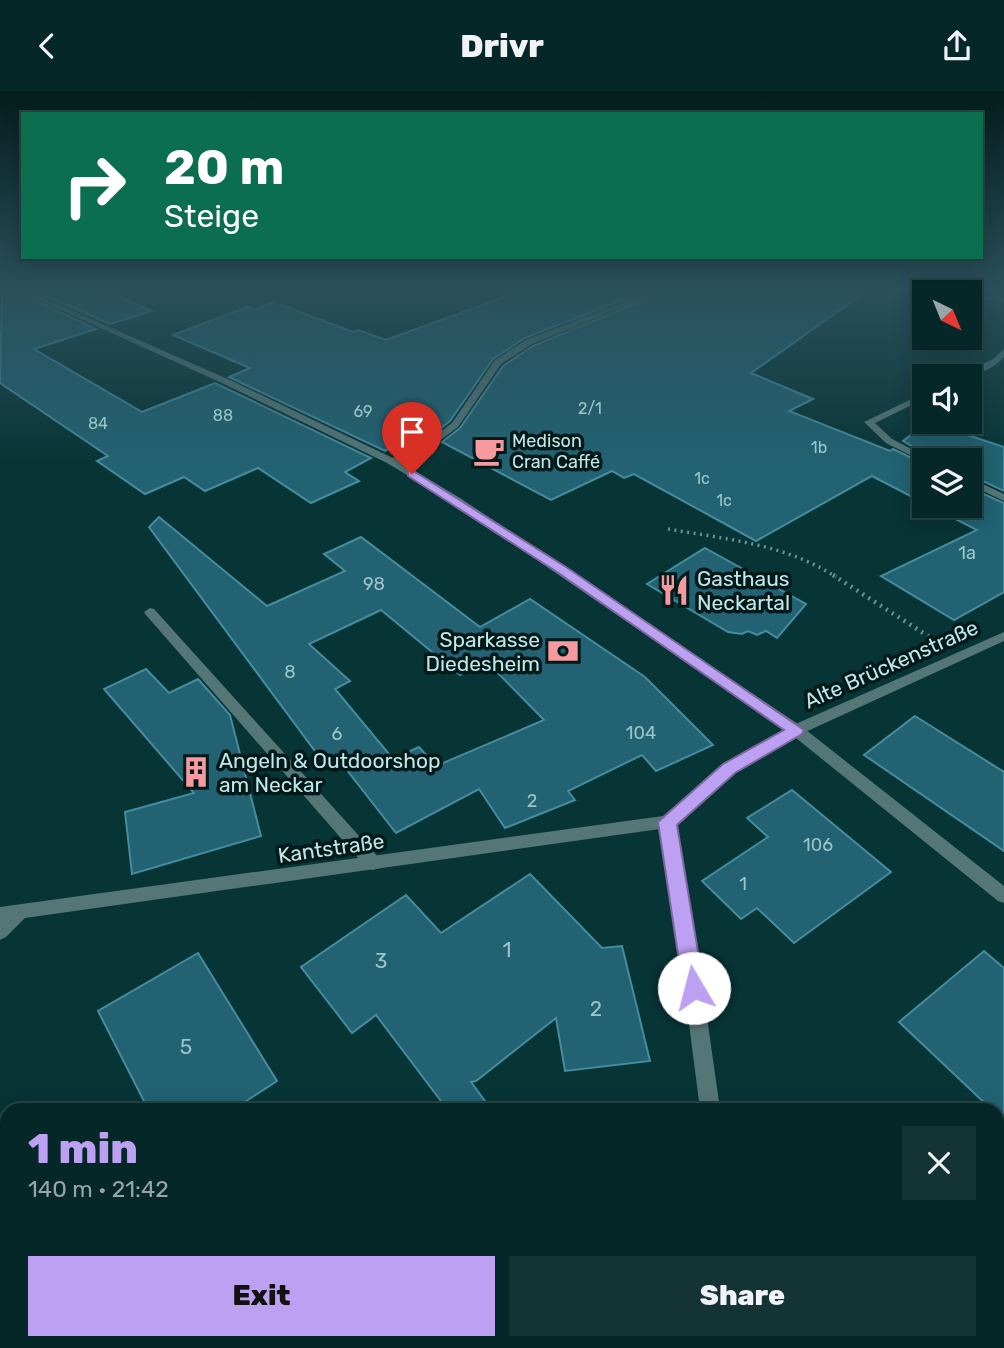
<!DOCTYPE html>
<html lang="en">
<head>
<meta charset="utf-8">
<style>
  :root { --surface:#052728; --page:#133334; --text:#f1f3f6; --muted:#97a5a8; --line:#264445; --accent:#bca0f2 }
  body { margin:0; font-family:Rubik,sans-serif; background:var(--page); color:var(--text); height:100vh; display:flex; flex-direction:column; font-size:26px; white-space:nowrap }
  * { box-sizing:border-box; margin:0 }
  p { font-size:23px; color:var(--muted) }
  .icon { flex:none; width:38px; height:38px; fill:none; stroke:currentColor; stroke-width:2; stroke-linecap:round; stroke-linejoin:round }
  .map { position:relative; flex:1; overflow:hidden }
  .details { position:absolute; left:0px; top:1012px; width:1004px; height:247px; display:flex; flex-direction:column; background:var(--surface); border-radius:21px 21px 0 0; box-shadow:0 4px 18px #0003,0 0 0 2px var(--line) }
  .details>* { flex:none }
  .top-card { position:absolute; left:21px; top:21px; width:962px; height:147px; border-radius:0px; box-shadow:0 4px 18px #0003,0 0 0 2px var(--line); background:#0b6e4f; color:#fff; overflow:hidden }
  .needle { width:46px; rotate:137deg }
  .controls { position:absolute; left:912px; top:189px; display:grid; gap:14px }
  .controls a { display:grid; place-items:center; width:70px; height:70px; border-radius:0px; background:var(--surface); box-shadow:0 4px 18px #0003,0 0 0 2px var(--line); font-size:35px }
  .pin { position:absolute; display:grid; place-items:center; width:60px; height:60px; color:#fff; margin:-72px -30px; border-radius:50% 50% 50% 0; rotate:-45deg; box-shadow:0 0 7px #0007 }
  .pin .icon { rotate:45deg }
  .me { position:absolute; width:77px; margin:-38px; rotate:352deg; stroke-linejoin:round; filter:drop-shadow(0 0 5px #0008) }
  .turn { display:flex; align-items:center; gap:24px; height:147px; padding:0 28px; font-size:32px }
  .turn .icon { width:91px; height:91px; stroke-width:2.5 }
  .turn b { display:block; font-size:49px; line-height:60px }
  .round { display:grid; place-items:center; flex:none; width:74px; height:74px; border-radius:0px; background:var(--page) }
  .head { display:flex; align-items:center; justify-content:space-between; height:119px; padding:0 28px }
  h1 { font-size:42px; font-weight:800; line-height:52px; color:var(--accent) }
  .cta { display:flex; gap:14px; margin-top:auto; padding:14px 28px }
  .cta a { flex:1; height:80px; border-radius:0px; background:var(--accent); color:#111; font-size:28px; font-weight:800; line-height:80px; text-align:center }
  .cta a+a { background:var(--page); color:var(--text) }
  header { display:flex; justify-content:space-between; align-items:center; height:91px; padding:0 28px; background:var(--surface); font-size:32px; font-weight:800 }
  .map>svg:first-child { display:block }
  .building { fill:#226272; stroke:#458c9e; stroke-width:2; fill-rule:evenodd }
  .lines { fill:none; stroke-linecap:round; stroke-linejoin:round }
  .path-far1 { stroke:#689191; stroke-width:3.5; stroke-dasharray:2 4.5; stroke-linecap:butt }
  .path { stroke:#689191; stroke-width:4.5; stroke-dasharray:2 5; stroke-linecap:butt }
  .service { fill:#557677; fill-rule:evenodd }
  .minor { fill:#557677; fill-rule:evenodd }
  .tertiary { fill:#557677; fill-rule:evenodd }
  .route { fill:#bca0f2; stroke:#7a689d; stroke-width:2 }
  .labels { text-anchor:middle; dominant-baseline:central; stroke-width:7; stroke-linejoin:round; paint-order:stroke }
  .far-number-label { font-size:16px; fill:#99c5c9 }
  .far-poi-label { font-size:18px; fill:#c1e6e6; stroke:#02191a; text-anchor:start }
  .number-label { font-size:18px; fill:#99c5c9 }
  .poi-label { font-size:21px; fill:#c1e6e6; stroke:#02191a; text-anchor:start }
  .street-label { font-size:21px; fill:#c1e6e6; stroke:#02191a }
  .near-number-label { font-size:21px; fill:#99c5c9 }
</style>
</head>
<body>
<header><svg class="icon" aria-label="back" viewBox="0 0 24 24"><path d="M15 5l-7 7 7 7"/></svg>Drivr<svg class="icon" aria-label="share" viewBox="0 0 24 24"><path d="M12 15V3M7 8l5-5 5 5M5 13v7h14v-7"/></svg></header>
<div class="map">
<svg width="1004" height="1257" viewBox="0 0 1004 1257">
  <rect width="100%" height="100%" fill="#073435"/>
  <g class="building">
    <path d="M 2,199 L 15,199 L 96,238 L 34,258 L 142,321 L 215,292 L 371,367 L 345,381 L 359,390 L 311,412 L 258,377 L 205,400 L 184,386 L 145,403 L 97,370 L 108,365 L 0,292 Z"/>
    <path d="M 31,199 L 104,199 L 152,220 L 110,233 Z"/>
    <path d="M 524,199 L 649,199 L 525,247 L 493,268 L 450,330 L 431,345 L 423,340 L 385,360 L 229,286 L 250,277 L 173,244 L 247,216 L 254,219 L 274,211 L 353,241 L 358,239 L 386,249 Z"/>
    <path d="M 668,199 L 868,199 L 751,282 L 813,308 L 789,320 L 890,360 L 893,358 L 924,373 L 924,412 L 872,385 L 756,450 L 634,383 L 624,387 L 612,380 L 551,409 L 442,351 L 460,337 L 503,275 L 533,255 Z"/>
    <path d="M 928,331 L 1004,356 L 1004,400 L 970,384 L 970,369 L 935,369 L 903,350 Z"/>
    <path d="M 970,397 L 1004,412 L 1004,501 L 954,529 L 881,485 L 977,439 L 930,415 L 970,415 Z"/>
    <path d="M 159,426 L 267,515 L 345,480 L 324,463 L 361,446 L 480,536 L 530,508 L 645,586 L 713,654 L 656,680 L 642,664 L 568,700 L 575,709 L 505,737 L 479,698 L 396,742 L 339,669 L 326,675 L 149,436 ZM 381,519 L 460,584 L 486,570 L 544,629 L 436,675 L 419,656 L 393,668 L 335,598 L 350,590 L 309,553 Z"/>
    <path d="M 705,457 L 806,513 L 777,547 L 766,540 L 757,544 L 748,540 L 742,543 L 728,541 L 647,493 Z"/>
    <path d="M 146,578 L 169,602 L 198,588 L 230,624 L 261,745 L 132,783 L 125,721 L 194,702 L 104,598 Z"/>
    <path d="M 915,625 L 1004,681 L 1004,760 L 864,664 Z"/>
    <path d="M 792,699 L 891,781 L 794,852 L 757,817 L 741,828 L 702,790 L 768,746 L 747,727 Z"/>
    <path d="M 530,783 L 602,857 L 622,855 L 650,970 L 565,980 L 556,927 L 476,990 L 471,991 L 491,1018 L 447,1018 L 376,924 L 352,942 L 301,876 L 406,804 L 441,842 Z"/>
    <path d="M 984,860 L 1004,877 L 1004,1031 L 998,1025 L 998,1018 L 991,1018 L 899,931 Z"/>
    <path d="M 198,862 L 277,990 L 234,1018 L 148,1018 L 98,920 Z"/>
  </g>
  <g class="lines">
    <path class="path-far1" d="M 668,438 C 725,448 786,453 836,486"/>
    <path class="path" d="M 833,484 L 931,547"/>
    <path class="service" d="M 150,517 L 154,518 L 379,767 L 381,772 L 379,777 L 373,779 L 367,777 L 146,524 L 144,521 Z"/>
    <g class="minor">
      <path d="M 655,199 L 665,199 L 532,253 L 501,273 L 458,336 L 438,351 L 395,372 L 386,370 L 432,347 L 452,332 L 495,269 L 526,249 Z"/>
      <path d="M 931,199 L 951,199 L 956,201 L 935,201 Z"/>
      <path d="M 970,202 L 1004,207 L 1004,211 L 970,206 Z"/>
      <path d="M 1004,258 L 1004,266 C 994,278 974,286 960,285 L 993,268 Z"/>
      <path d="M 924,302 L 924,308 L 875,332 L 892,348 L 933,369 L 924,371 L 886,352 L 864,331 Z"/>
      <path d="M 970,387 L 1004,403 L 1004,410 L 970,394 Z"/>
      <path d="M 1004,541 L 1004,550 L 801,643 L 734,682 L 675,733 L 696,848 L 720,1018 L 700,1018 L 678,848 L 660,738 L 25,827 L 6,846 L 0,849 L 0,816 L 663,725 L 724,674 L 791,635 Z"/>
      <path d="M 725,1251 L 749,1251 L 750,1257 L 726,1257 Z"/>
    </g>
    <path class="tertiary" d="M 17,199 L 25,199 L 230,289 L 395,368 L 460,407 L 801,635 L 1004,795 L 1004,812 L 998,810 L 791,643 L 452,411 L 387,372 L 224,293 Z"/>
  </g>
  <linearGradient id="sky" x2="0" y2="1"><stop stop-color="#041d1d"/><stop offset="0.53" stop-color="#2b505c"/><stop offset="1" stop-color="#2b505c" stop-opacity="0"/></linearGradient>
  <rect width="1004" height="375" fill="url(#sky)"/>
  <path class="route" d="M 412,379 L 566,476 L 804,639 L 802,643 L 735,682 L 677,734 L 704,897 L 701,903 L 694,906 L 686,903 L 683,897 L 658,731 L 723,673 L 784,639 L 557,481 L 408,385 L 408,380 Z"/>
  <defs>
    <symbol id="cafe-bare" viewBox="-9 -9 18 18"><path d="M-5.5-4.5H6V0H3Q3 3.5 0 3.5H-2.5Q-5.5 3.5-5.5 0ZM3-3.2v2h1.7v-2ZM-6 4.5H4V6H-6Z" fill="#f59b9f" stroke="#02191a" stroke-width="2.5" paint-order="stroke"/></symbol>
    <symbol id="restaurant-bare" viewBox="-9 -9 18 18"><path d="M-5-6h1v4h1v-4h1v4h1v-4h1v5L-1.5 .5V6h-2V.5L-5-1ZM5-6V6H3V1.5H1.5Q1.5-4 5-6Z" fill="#f59b9f" stroke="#02191a" stroke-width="2.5" paint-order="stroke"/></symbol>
    <symbol id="bank-bare" viewBox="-9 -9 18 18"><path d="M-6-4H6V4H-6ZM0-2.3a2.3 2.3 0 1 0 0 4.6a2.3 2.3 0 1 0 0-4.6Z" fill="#f59b9f" stroke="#02191a" stroke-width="2.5" paint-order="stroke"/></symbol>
    <symbol id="building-bare" viewBox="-9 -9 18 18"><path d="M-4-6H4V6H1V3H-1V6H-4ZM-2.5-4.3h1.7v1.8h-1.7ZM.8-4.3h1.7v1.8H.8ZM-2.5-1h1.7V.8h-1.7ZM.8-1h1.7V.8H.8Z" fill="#f59b9f" stroke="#02191a" stroke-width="2.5" paint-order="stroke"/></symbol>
  </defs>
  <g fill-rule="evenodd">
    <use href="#cafe-bare" x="467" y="338" width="44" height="44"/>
    <use href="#restaurant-bare" x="652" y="477" width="44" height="44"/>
    <use href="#bank-bare" x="541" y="538" width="44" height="44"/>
    <use href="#building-bare" x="174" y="659" width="44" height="44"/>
  </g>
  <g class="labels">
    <g class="far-number-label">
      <text x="590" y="317">2/1</text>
      <text x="363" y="320">69</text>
      <text x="223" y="324">88</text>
      <text x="98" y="332">84</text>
      <text x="819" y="356">1b</text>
      <text x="702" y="387">1c</text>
      <text x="724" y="409">1c</text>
    </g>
    <g class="far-poi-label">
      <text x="512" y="350">Medison<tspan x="512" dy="21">Cran Caffé</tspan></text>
    </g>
    <g class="number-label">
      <text x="967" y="462">1a</text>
      <text x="374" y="493">98</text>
      <text x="290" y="581">8</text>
      <text x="641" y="642">104</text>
      <text x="337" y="643">6</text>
      <text x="532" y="710">2</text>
      <text x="818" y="754">106</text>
      <text x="743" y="793">1</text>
    </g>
    <g class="poi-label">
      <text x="697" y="487">Gasthaus<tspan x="697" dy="24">Neckartal</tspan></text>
      <text x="540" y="548" text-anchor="end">Sparkasse<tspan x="540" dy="24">Diedesheim</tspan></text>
      <text x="219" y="669">Angeln &amp; Outdoorshop<tspan x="219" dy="24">am Neckar</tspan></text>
    </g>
    <g class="street-label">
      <text transform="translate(891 573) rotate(-24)">Alte Brückenstraße</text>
      <text transform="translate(331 757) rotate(-8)">Kantstraße</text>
    </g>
    <g class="near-number-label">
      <text x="507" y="858">1</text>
      <text x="381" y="869">3</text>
      <text x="596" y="917">2</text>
      <text x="186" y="955">5</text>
    </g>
  </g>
</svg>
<div class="controls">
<a><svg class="needle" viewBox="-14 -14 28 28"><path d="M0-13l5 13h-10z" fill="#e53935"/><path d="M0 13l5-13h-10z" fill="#97a5a8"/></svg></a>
<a><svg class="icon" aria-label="sound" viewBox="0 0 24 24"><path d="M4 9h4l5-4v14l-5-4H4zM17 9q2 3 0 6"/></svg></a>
<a><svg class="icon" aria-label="layers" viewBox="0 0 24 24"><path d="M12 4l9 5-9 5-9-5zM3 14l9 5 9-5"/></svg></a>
</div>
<div class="pin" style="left:412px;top:383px;background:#d93025"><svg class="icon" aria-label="arrive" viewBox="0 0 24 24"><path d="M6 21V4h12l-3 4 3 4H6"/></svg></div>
<svg class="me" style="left:694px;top:897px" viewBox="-20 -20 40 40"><circle r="19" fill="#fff"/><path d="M0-13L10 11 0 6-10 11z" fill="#bca0f2"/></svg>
<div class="top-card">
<div class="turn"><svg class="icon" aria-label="right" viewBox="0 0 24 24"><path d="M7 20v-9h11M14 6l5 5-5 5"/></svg><div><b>20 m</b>Steige</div></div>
</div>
<section class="details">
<div class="head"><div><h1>1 min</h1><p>140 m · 21:42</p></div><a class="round"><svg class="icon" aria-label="close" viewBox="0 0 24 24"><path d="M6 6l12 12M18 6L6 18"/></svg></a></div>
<div class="cta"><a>Exit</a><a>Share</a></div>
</section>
</div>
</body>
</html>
